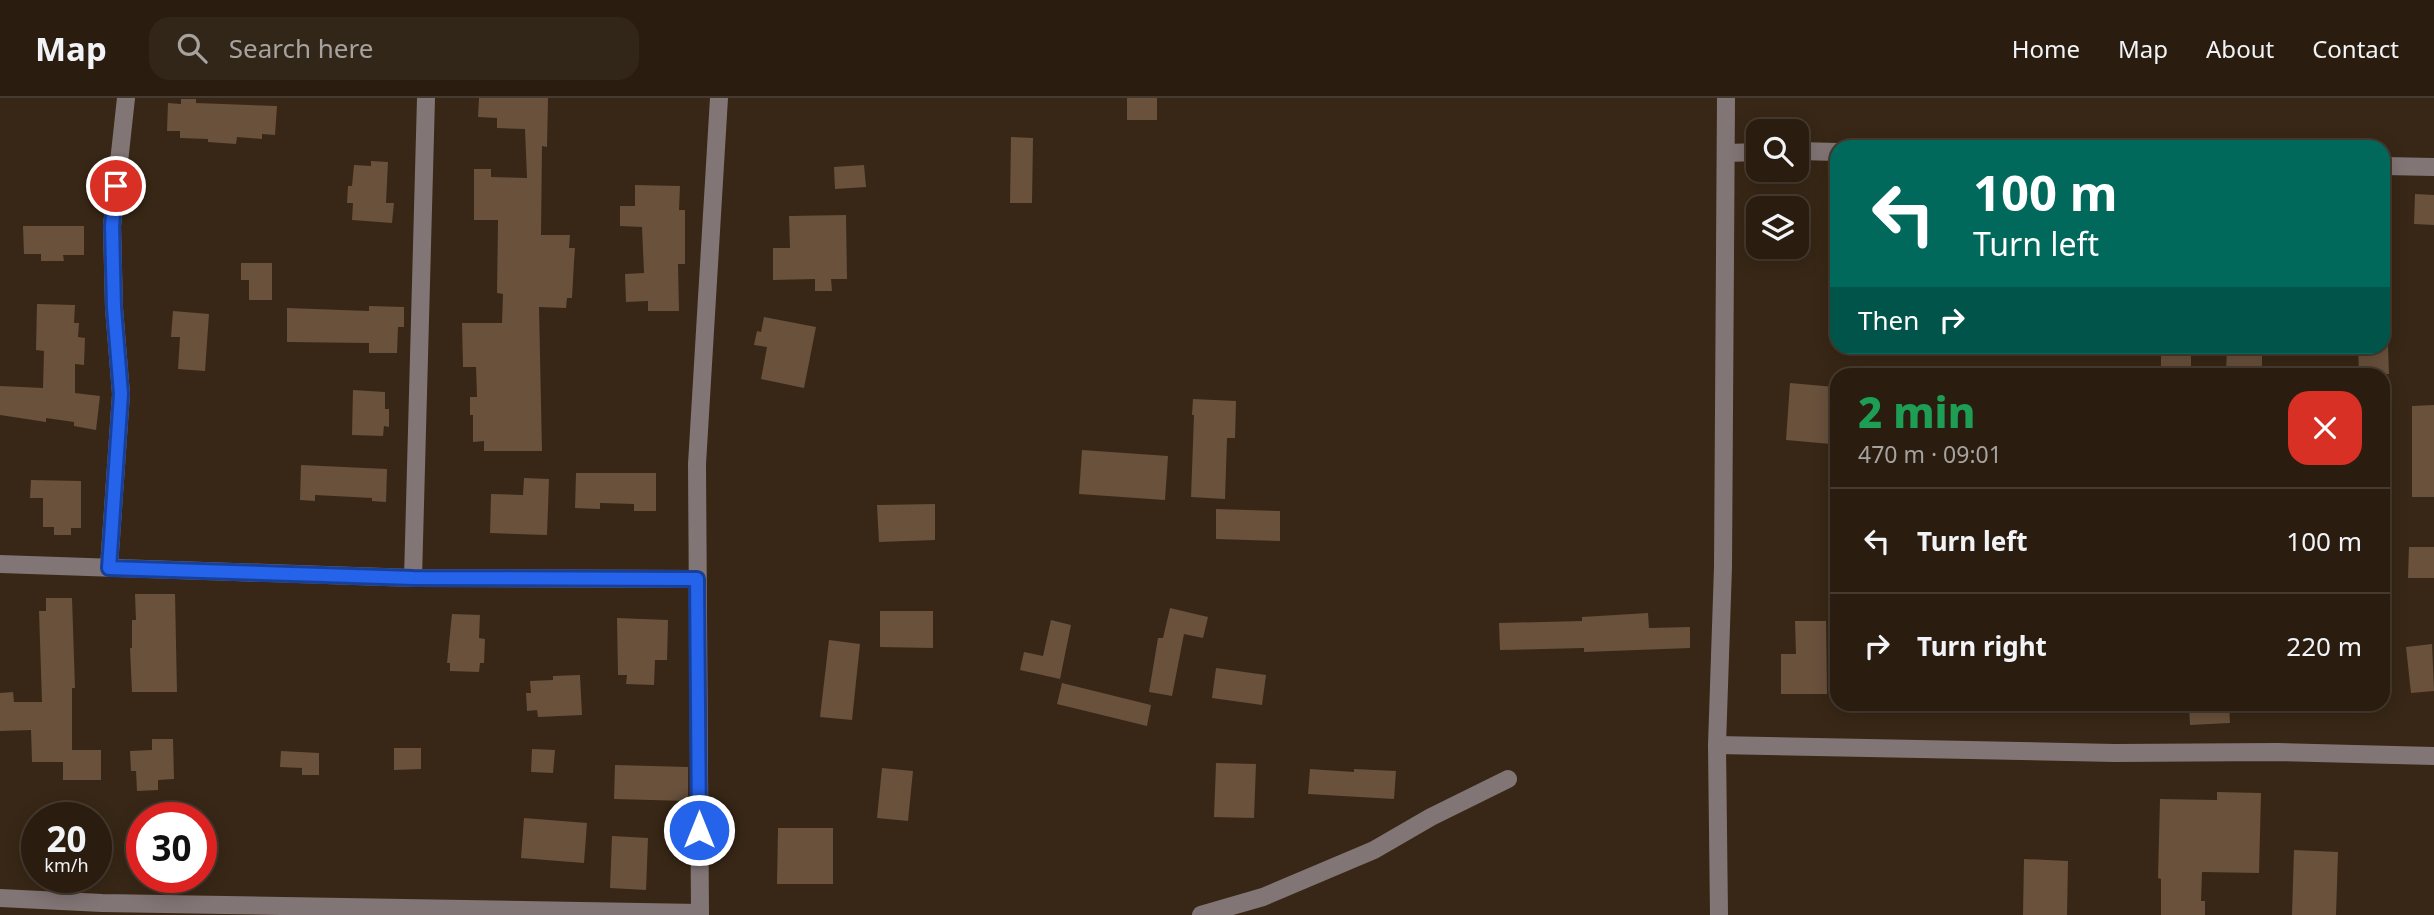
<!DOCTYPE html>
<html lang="en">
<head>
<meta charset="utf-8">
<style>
  :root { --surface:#2a1d10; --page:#322619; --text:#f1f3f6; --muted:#a5a29f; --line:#463b30 }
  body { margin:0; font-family:"Noto Sans",sans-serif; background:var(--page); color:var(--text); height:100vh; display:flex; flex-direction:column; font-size:26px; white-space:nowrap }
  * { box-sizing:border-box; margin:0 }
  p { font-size:23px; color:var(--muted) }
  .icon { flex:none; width:38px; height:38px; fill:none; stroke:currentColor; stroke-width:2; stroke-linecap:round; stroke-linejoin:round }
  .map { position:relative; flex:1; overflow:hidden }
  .details { position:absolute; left:1830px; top:270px; width:560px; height:343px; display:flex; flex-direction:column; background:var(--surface); border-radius:21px; box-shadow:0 4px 18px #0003,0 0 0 2px var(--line) }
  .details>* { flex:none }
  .guide { position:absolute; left:1830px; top:42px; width:560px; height:214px; border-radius:21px; box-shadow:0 4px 18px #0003,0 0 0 2px var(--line); background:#00695c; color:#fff; overflow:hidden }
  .buttons { position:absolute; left:1746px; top:21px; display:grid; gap:14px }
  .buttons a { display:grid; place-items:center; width:63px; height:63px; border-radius:14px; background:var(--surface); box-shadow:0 4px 18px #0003,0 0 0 2px var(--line); font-size:35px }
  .speed { position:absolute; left:21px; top:704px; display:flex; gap:14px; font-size:35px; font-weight:700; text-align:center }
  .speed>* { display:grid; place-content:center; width:91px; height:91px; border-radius:50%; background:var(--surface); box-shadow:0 4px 18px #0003,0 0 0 2px var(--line); line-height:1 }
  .speed small { font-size:18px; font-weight:400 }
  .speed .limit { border:10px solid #d22; background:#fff; color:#111 }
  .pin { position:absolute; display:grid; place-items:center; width:60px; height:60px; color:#fff; margin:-30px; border:4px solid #fff; border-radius:50%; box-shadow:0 2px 7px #0007 }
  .me { position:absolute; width:77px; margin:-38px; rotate:0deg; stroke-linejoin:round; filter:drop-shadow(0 0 5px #0008) }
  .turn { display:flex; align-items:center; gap:24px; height:147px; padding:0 28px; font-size:32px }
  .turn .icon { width:91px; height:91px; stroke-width:2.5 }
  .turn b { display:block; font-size:49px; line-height:60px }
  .then { display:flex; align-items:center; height:66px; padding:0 28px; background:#0003; gap:14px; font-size:26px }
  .round { display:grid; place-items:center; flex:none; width:74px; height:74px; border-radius:21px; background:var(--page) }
  .summary { display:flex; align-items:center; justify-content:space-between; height:119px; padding:0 28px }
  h1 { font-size:42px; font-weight:800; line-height:52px; color:#1e9e55 }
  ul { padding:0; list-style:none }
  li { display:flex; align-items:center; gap:21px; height:105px; padding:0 28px; border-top:2px solid var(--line) }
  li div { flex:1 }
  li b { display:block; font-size:26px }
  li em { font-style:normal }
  header { display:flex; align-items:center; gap:42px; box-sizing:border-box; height:98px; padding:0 35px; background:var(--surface); border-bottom:2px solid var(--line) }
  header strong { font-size:33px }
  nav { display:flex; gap:38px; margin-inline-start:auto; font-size:24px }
  .search { width:490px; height:63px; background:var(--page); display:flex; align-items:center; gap:18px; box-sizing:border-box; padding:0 24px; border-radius:21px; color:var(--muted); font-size:26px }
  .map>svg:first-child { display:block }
  .building { fill:#69513c }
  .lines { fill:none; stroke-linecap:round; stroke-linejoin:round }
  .minor { stroke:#827575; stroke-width:18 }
  .route-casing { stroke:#184099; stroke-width:18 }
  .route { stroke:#2563eb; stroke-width:12 }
</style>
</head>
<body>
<header>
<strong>Map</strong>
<div class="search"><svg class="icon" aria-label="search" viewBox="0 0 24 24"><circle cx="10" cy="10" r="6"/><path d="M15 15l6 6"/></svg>Search here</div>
<nav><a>Home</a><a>Map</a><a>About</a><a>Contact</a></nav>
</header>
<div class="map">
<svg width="2434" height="817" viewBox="0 0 2434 817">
  <rect width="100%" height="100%" fill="#382716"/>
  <g class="building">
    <path d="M 479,0 L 548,0 L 547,49 L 542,48 L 541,137 L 570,137 L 569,150 L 575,150 L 574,164 L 572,200 L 567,200 L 566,210 L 539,209 L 542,353 L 484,353 L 484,343 L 473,344 L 473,317 L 470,317 L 470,299 L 477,299 L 476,269 L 463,269 L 462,225 L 502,225 L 503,196 L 497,195 L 498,122 L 474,122 L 474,71 L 491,71 L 491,79 L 527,80 L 525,31 L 497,30 L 497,20 L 478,19 Z"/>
    <rect x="1127" y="0" width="30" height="22"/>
    <path d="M 181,1 L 196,1 L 196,5 L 277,8 L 275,37 L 262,36 L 262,41 L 237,39 L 236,46 L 208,44 L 208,41 L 180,40 L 180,33 L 167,33 L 168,5 L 181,6 Z"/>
    <path d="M 1011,39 L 1033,40 L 1032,105 L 1010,105 Z"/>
    <path d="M 371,63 L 388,64 L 386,105 L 394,105 L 392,125 L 352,122 L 353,105 L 347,105 L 348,88 L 352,88 L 354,67 L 371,68 Z"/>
    <path d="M 864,67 L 866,89 L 835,91 L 834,69 Z"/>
    <path d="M 635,87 L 680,88 L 679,112 L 685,112 L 685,166 L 678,166 L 679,213 L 648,213 L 648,203 L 626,204 L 625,176 L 644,175 L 642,129 L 620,128 L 620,108 L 635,108 Z"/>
    <path d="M 2415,96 L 2434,97 L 2434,127 L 2414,126 Z"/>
    <path d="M 846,117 L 847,181 L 831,181 L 832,193 L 815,193 L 815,181 L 773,182 L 773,150 L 790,150 L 789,118 Z"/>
    <path d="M 23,128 L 84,128 L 84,157 L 63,157 L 64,163 L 41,163 L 41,156 L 24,156 Z"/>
    <path d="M 241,165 L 272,165 L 272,202 L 249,202 L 249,182 L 241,182 Z"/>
    <path d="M 37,206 L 75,207 L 74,225 L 79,225 L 78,239 L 85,240 L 84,267 L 75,266 L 75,295 L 100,298 L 96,332 L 74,328 L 74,324 L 46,320 L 46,324 L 0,317 L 0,288 L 43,290 L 44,253 L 36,252 Z"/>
    <path d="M 369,208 L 404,209 L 404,229 L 398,229 L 397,255 L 369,255 L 369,245 L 287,244 L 287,210 L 369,213 Z"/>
    <path d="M 173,213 L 209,216 L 205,273 L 178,271 L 180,239 L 171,239 Z"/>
    <path d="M 764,219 L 816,229 L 804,290 L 761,281 L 767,249 L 754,247 L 757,233 L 761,234 Z"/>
    <rect x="2161" y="248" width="30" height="28"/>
    <path d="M 2227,248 L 2262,248 L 2262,276 L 2226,276 Z"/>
    <path d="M 2358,248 L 2388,248 L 2389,276 L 2359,276 Z"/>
    <path d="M 1790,285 L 1835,289 L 1831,346 L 1786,342 Z"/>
    <path d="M 353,292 L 385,294 L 385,311 L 389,311 L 389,329 L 384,328 L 383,338 L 352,337 Z"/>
    <path d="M 1193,301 L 1236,303 L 1235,340 L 1227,340 L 1225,401 L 1191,399 L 1194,317 L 1192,317 Z"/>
    <path d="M 2434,307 L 2434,399 L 2412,399 L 2412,308 Z"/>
    <path d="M 1082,352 L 1168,358 L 1165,402 L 1079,396 Z"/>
    <path d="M 301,367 L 387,371 L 386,404 L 372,403 L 372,400 L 315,397 L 315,403 L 300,402 Z"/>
    <path d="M 576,375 L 656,375 L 656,413 L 634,413 L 634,406 L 600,405 L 600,411 L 575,410 Z"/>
    <path d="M 524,380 L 549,381 L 547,437 L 490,435 L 491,396 L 523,397 Z"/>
    <path d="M 31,382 L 81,383 L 81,430 L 71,430 L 71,437 L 54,437 L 54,429 L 43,429 L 43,400 L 30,400 Z"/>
    <path d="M 935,406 L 935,442 L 879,444 L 877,407 Z"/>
    <path d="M 1216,411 L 1280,413 L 1280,443 L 1216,441 Z"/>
    <path d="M 2409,449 L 2434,449 L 2434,480 L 2408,480 Z"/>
    <path d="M 135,496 L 175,496 L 177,594 L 132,594 L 130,550 L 132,550 L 132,522 L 136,522 Z"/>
    <path d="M 46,500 L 72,500 L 75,590 L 72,590 L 72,652 L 101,652 L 101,682 L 63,682 L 63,664 L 32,664 L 31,632 L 0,633 L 0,595 L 13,594 L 14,604 L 42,604 L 39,513 L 46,513 Z"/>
    <path d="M 1170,510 L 1208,519 L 1203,540 L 1184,536 L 1172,598 L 1149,594 L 1158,540 L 1163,540 Z"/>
    <path d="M 880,513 L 933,513 L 933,550 L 880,549 Z"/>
    <path d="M 1648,515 L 1649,530 L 1690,529 L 1690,550 L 1584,554 L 1584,550 L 1500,552 L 1499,525 L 1582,523 L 1582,519 Z"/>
    <path d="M 452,516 L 480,517 L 479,540 L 485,541 L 484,565 L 480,565 L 479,574 L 450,573 L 450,565 L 447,565 Z"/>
    <path d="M 617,520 L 668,522 L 667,562 L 655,562 L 654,587 L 626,586 L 627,577 L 618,577 Z"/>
    <path d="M 1051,522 L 1071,527 L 1060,581 L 1020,572 L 1024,554 L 1043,558 Z"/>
    <path d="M 1795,523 L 1826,523 L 1827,596 L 1781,596 L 1781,556 L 1796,556 Z"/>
    <path d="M 829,542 L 860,546 L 852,622 L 820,619 Z"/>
    <path d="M 2432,546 L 2434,593 L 2411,595 L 2406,549 Z"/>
    <path d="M 1216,570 L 1266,577 L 1262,607 L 1212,600 Z"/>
    <path d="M 580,577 L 582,617 L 538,619 L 537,612 L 527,613 L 526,595 L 531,595 L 530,583 L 553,582 L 553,578 Z"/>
    <path d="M 1062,585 L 1151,607 L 1147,628 L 1057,606 Z"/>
    <path d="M 2189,606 L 2229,606 L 2230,625 L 2190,627 Z"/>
    <path d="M 152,641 L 173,641 L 174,681 L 158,682 L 158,692 L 137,693 L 136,673 L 131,673 L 130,653 L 152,652 Z"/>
    <path d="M 394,650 L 421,650 L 421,671 L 394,672 Z"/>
    <path d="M 532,651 L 555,652 L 553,675 L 531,674 Z"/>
    <path d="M 281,653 L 319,655 L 319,677 L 302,677 L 302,670 L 280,669 Z"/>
    <path d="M 1216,665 L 1256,666 L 1254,720 L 1214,719 Z"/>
    <path d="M 615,667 L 688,669 L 688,703 L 614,701 Z"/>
    <path d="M 882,670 L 913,673 L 908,723 L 877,720 Z"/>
    <path d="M 1310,671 L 1354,674 L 1354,671 L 1396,673 L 1394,701 L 1308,696 Z"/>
    <path d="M 2217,694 L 2261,695 L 2259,775 L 2202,774 L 2201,803 L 2205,803 L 2205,817 L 2161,817 L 2161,781 L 2158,780 L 2160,701 L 2217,702 Z"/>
    <path d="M 524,720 L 587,725 L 584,765 L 521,760 Z"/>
    <path d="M 778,730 L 833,730 L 833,786 L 777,786 Z"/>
    <path d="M 612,738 L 648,740 L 646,792 L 610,790 Z"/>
    <path d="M 2294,752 L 2338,754 L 2336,817 L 2292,817 Z"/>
    <path d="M 2024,761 L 2068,763 L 2067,817 L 2023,817 Z"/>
  </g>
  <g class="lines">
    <g class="minor">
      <path d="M 1797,53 L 1838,54"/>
      <path d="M 1727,55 L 1759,54"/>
      <path d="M 2384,68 L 2434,69"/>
      <path d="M 0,466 L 413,480 L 697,481"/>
      <path d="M 109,469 L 121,296 L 114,210 L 112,128 L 126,0"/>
      <path d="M 413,480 L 426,0"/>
      <path d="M 1717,647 L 2115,655 L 2277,654 L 2434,658"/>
      <path d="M 0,800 L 102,805 L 700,815"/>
      <path d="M 700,817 L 697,366 L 719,0"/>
      <path d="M 1201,817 L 1263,799 L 1374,752 L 1431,719 L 1508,681"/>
      <path d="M 1719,817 L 1717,647 L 1723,469 L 1726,0"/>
    </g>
  </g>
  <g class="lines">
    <defs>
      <path id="route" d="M 116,88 L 112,128 L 114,210 L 121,296 L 109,470 L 413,480 L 697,481 L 699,732"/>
    </defs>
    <use href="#route" class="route-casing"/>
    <use href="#route" class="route"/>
  </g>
</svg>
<div class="buttons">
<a><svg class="icon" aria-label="search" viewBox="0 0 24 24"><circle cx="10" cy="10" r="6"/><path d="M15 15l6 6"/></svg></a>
<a><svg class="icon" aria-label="layers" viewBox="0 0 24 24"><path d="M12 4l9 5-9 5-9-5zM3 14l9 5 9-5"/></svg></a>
</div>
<div class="speed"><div>20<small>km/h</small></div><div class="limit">30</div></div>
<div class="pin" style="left:116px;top:88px;background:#d93025"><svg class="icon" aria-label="arrive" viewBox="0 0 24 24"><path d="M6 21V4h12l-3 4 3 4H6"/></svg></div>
<svg class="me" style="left:699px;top:732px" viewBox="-20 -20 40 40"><circle r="17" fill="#2563eb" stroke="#fff" stroke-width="3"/><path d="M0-11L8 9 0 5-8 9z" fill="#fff"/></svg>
<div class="guide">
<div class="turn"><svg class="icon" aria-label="left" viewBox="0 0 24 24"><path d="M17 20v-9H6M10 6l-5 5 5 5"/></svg><div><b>100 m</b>Turn left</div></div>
<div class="then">Then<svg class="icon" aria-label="right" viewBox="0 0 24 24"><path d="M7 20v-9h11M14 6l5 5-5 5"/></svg></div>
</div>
<section class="details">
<div class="summary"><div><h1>2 min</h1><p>470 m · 09:01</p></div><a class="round" style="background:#d93025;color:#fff"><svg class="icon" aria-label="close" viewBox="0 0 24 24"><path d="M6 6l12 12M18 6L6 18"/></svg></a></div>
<ul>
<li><svg class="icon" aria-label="left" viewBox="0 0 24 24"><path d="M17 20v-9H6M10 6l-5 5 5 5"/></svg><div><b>Turn left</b></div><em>100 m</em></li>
<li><svg class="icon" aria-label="right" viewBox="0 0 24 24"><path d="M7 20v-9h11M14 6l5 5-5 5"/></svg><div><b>Turn right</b></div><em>220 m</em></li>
</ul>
</section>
</div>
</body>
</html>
